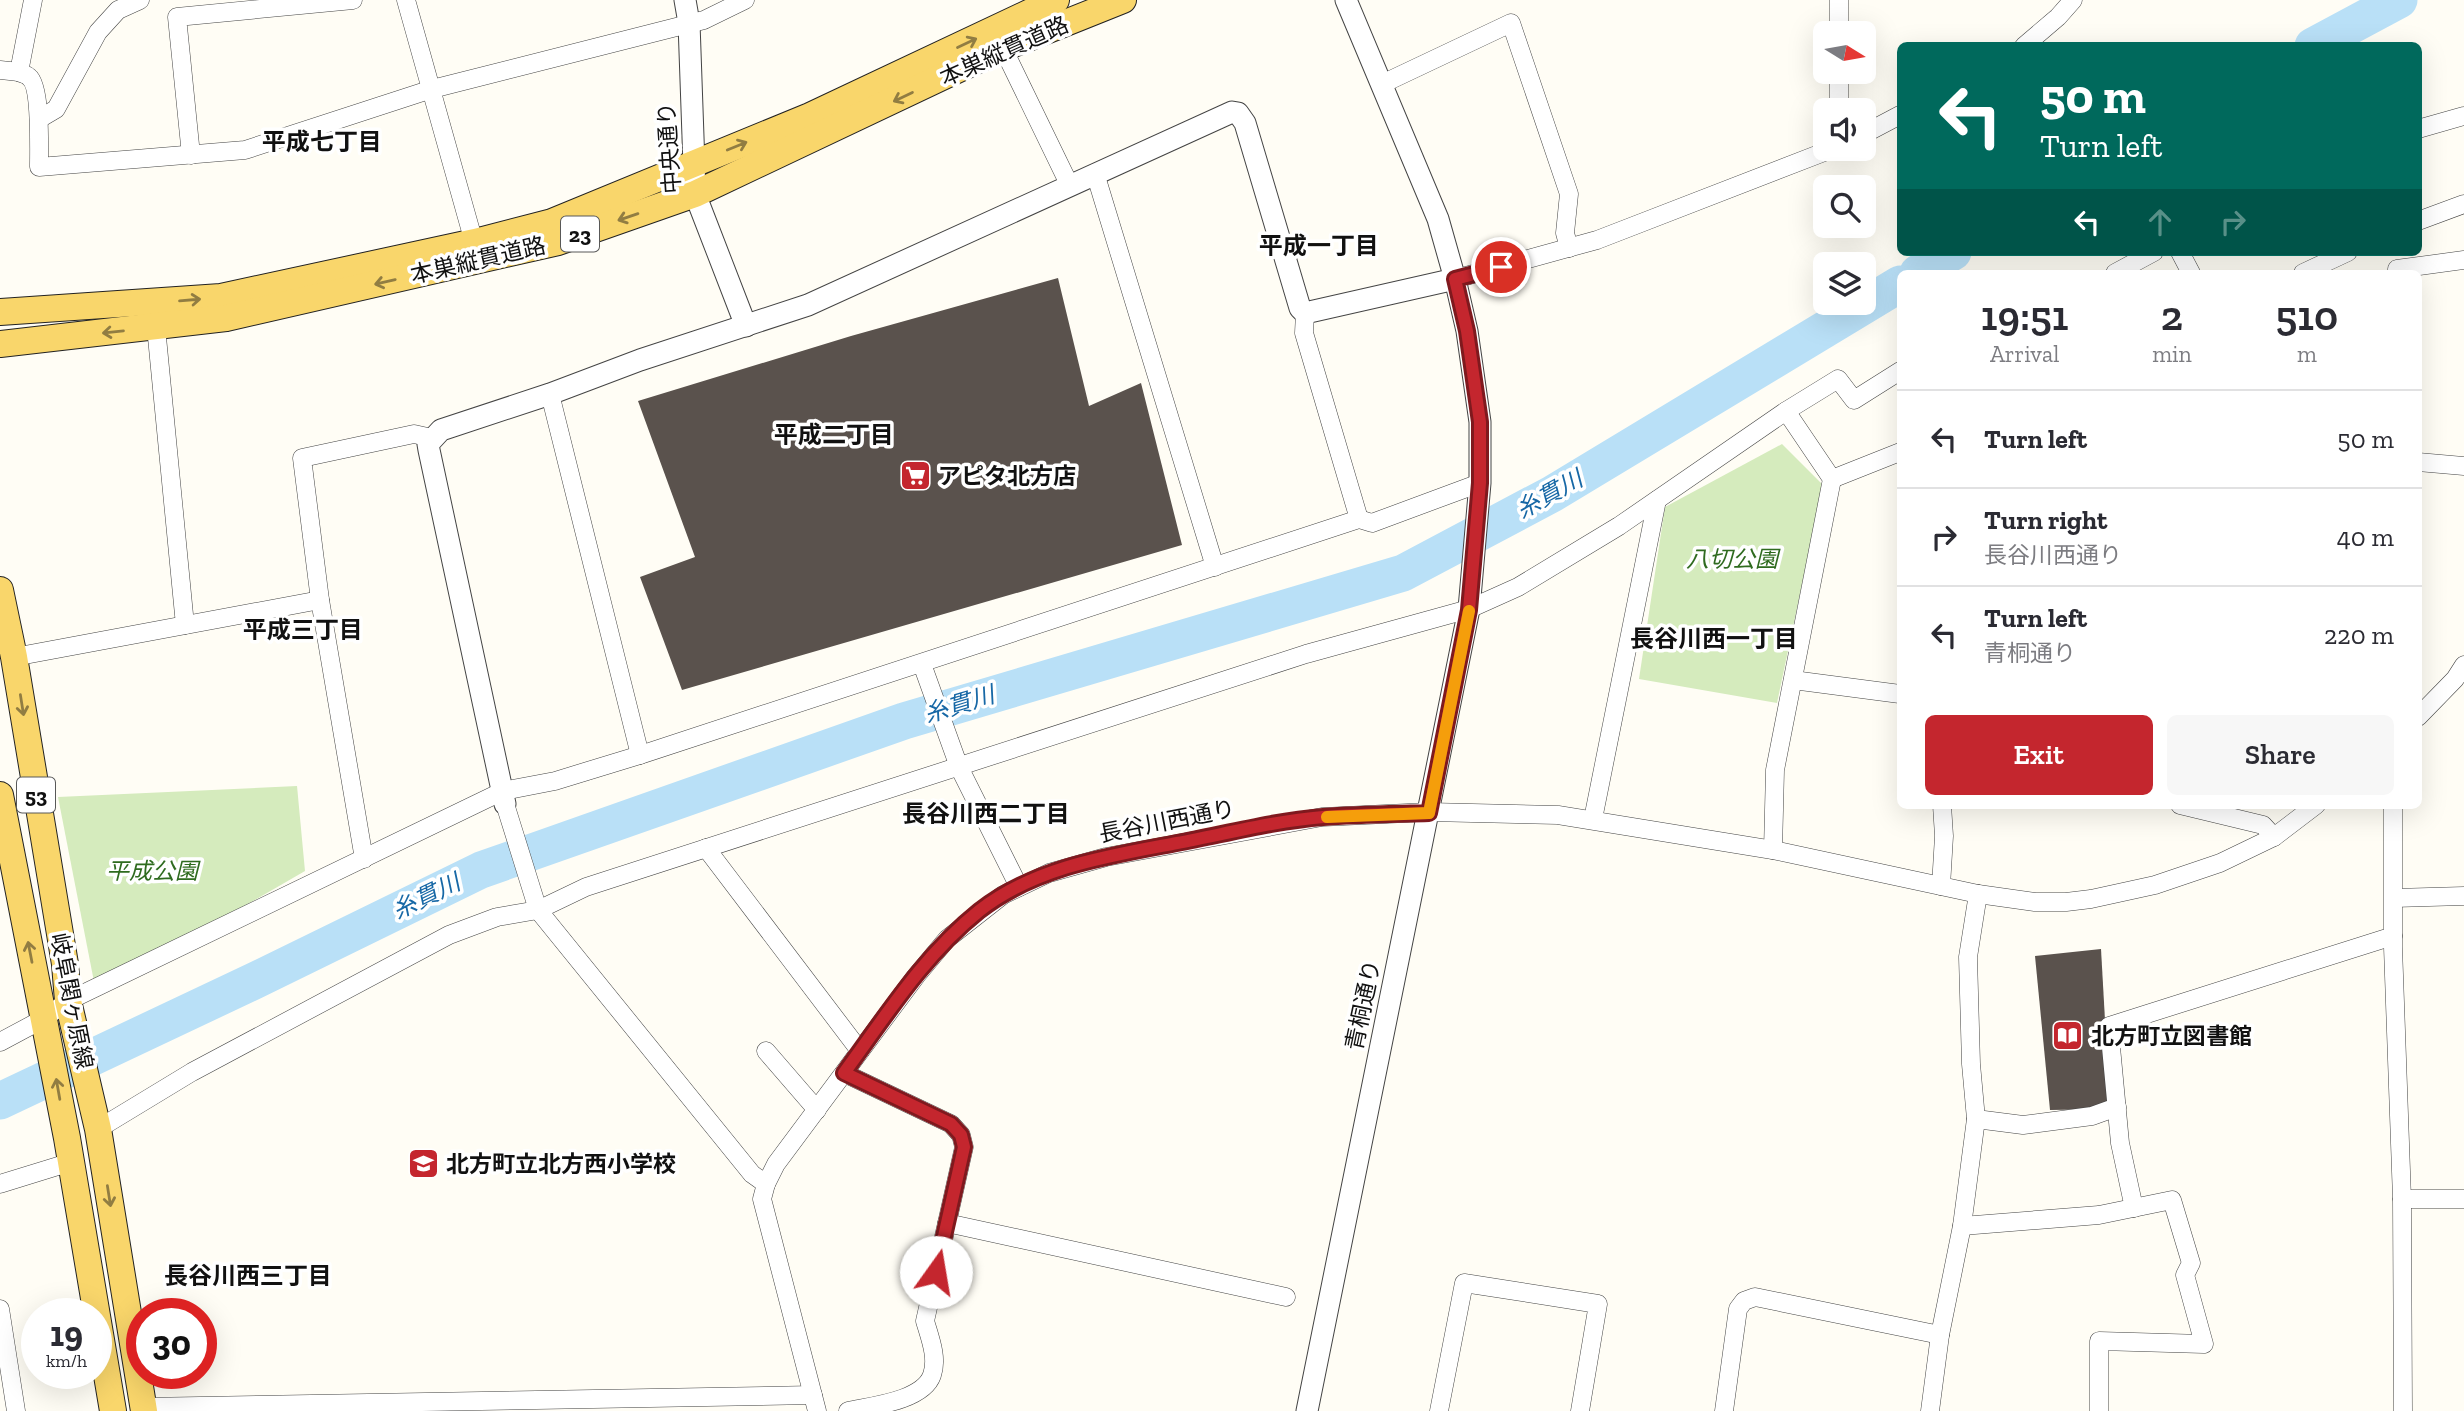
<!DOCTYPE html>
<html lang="en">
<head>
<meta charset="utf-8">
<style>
  :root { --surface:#fff; --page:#f7f7f7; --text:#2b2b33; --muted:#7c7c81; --line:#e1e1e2; --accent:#c4262e }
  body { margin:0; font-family:"Zilla Slab","Noto Sans JP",serif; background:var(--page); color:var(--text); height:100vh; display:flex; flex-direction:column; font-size:26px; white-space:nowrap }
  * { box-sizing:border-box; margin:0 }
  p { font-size:23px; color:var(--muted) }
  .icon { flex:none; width:38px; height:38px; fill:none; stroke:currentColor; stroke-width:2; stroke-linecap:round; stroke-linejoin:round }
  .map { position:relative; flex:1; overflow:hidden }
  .details { position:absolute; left:1897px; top:270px; width:525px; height:539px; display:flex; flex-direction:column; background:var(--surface); border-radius:10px; box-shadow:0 7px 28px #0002 }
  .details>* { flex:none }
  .guide { position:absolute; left:1897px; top:42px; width:525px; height:214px; border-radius:10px; box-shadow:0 7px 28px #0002; background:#00695c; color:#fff; overflow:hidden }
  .needle { width:46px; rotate:101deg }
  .tools { position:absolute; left:1813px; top:21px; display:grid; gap:14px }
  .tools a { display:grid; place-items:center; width:63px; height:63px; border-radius:10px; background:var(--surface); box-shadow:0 7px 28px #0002; font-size:35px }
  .speed { position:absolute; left:21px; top:1298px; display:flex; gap:14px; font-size:35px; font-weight:700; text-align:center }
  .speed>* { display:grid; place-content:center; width:91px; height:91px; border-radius:50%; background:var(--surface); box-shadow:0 7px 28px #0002; line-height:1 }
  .speed small { font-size:18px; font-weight:400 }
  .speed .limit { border:10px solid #d22; background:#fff; color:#111 }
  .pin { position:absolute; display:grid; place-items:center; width:60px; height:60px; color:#fff; margin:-30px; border:4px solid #fff; border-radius:50%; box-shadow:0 2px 7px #0007 }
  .me { position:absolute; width:77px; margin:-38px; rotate:13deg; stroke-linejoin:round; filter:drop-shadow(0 0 5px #0008) }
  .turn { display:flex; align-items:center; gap:24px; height:147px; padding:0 28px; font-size:32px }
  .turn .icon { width:91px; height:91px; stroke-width:2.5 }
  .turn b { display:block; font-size:49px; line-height:60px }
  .lanes { display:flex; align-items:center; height:66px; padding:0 28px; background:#0003; justify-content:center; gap:35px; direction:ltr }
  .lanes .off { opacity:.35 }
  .eta { display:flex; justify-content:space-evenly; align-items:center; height:119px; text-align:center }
  .eta b { font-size:42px; font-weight:600; line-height:49px }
  .cta { display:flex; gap:14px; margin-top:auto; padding:14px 28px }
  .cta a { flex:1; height:80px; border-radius:10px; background:var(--accent); color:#fff; font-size:28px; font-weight:600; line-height:80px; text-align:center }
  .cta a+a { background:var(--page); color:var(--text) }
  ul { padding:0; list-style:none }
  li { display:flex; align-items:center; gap:21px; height:98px; padding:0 28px; border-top:2px solid var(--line) }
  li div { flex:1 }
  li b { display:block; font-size:26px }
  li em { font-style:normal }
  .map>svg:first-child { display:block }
  .green { fill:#d5ebbd }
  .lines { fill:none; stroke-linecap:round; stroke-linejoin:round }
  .river { stroke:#b9e0f7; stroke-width:37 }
  .building { fill:#5a524d }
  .minor-casing { stroke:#444; stroke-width:19 }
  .tertiary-casing { stroke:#444; stroke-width:23 }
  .primary-casing { stroke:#222; stroke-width:28 }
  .minor { stroke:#fff; stroke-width:18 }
  .tertiary { stroke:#fff; stroke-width:21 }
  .primary { stroke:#f9d66b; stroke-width:26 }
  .oneway { stroke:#917d42 }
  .route-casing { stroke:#7f191e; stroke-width:18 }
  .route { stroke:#c4262e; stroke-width:12 }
  .slow { stroke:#f59e0b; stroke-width:12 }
  .labels { text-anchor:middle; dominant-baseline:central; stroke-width:7; stroke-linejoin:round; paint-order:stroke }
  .shield { fill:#fff; stroke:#585858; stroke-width:2 }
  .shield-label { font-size:21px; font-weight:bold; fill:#111 }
  .street-label { font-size:23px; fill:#111; stroke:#fff }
  .poi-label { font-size:23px; font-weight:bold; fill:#111; stroke:#fff; text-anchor:start }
  .park-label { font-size:23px; font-style:italic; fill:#2f6b1f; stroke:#fff }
  .neighbourhood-label { font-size:24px; font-weight:bold; fill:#111; stroke:#fff }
  .water-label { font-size:24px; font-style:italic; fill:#1768a6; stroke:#fff }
</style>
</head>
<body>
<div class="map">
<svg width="2464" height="1411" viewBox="0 0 2464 1411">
  <rect width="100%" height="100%" fill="#fffdf5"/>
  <g class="green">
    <path d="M 1782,444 L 1823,485 L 1777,703 L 1639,679 L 1665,507 Z"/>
    <path d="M 297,786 L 305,871 L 96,992 L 58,797 Z"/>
  </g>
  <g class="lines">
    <g class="river">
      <path d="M 2313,46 L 2399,0"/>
      <path d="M 1918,273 L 1953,252"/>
      <path d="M 0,1101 L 254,981 L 481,870 L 904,721 L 1403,573 L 1552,494 L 1900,284"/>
    </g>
  </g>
  <g class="building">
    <path d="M 1058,278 L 1089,406 L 1141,383 L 1182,545 L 682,690 L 640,577 L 695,557 L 638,401 L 851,336 Z"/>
    <path d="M 2101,949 L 2110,1109 L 2050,1110 L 2035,956 Z"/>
  </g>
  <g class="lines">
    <defs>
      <g id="minor">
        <path d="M 406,0 L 477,253"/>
        <path d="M 1839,0 L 1839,33"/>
        <path d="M 2024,46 L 2058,17 L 2073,0"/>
        <path d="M 1003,48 L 1069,184"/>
        <path d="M 0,70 L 19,72 L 33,0"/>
        <path d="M 19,72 C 22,74 26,74 29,77 C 41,86 39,150 39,167 L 245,150 L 432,89 L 704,20 L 745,0"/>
        <path d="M 1839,72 L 1839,110"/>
        <path d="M 1382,84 L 1511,23 L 1569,194 L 1565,233 L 1569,248"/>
        <path d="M 39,119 L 56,109 L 98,32 L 118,10 L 140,0"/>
        <path d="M 2418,129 L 2464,116"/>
        <path d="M 1864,134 L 1900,115"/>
        <path d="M 191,155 L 177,17 L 353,0"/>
        <path d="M 1095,173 L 1215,567"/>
        <path d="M 2418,221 L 2464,204"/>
        <path d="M 2180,252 L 2191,273"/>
        <path d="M 2397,269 L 2464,260"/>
        <path d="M 2115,273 L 2154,252"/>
        <path d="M 2303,273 L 2348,252"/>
        <path d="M 1455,279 L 1597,240 L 1832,149"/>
        <path d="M 1305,313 L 1304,333 L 1359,519"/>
        <path d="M 156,327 L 185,625"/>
        <path d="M 550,394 L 640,755"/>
        <path d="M 2418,462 L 2464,466"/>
        <path d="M 1832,479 L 1900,452"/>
        <path d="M 14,657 L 320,600"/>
        <path d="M 922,664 L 959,767 L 1019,887"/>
        <path d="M 1793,680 L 1900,694"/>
        <path d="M 2418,717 L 2455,679 L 2464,665"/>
        <path d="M 505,804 L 538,910 L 752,1174 L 766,1184 L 762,1199 L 817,1411"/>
        <path d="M 2180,805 L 2263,825 L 2274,837"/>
        <path d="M 2393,805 L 2393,947 L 2402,1199 L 2403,1411"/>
        <path d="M 1593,819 L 1657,500"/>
        <path d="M 706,848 L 860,1051"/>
        <path d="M 1773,850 L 1775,770 L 1832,479 L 1786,411"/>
        <path d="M 364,859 L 320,600 L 302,458 L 414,434 L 432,438"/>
        <path d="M 1941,886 L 1944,836 L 1942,805"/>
        <path d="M 2394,898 L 2464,896"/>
        <path d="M 0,1042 L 43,1019 L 68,1001 L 503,791 L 555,781 L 640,755 L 1359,519 L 1372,523 L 1480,483"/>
        <path d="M 766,1051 L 817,1110"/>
        <path d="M 844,1073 L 951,1124 L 961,1135 L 964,1147 L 925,1321 C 930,1338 938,1358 932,1375 C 923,1401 871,1406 848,1411"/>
        <path d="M 1976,1119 L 2023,1125 L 2092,1116 L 2117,1107"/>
        <path d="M 98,1129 L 192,1072 L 449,935 L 497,917 L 538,910 L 586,887 L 1306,654 L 1469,609 L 1518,587 L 1619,526 L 1786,411 L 1838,379 L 1854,400 L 1900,371"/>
        <path d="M 0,1184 L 71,1162"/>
        <path d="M 766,1184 L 776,1164 L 916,976 L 947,939 L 1003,895 L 1049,873 L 1106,857 L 1322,817 L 1429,812 L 1558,815 L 1773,850 L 1978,894 L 2035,902 L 2066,902 L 2091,899 L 2155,885 L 2220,863 L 2274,837 L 2316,805"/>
        <path d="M 2402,1199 L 2464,1199"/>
        <path d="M 2134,1208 L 2120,1143 L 2109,1026 L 2393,936"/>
        <path d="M 947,1223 L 1286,1297"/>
        <path d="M 1962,1226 L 2099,1215 L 2172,1200 L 2191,1263 L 2185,1275 L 2204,1344 L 2099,1341 L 2099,1411"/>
        <path d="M 0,1309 L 16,1411"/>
        <path d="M 143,1407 L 813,1395"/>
        <path d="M 1439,1411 L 1464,1283 L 1598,1304 L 1580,1411"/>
        <path d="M 1724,1411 L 1738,1309 L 1744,1301 L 1755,1297 L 1940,1335"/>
        <path d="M 1930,1411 L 1940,1335 L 1962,1226 L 1976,1119 L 1971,1064 L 1968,957 L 1978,894"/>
      </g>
      <g id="tertiary">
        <path d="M 685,0 L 689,23 L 695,194 L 746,326"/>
        <path d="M 505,804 L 429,450 L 428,444 L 441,430 L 550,394 L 640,360 L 808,305 L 1232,112 L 1238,113 L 1245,123 L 1300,308 L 1305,313 L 1455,279"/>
        <path d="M 1307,1411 L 1469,609 L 1480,483 L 1480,422 L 1467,331 L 1455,279 L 1438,219 L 1346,0"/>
      </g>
      <g id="primary">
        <path d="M 0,312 L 221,297 L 475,242 L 552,222 L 810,116 L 1056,0"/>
        <path d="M 0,344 L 226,318 L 558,242 L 695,194 L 1003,48 L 1123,0"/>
        <path d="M 0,590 L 14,657 L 65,964 L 68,1001 L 98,1129 L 144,1411"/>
        <path d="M 0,795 L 67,1138 L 113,1411"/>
      </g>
    </defs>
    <use href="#minor" class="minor-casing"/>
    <use href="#tertiary" class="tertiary-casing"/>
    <use href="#primary" class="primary-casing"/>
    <use href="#minor" class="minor"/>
    <use href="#tertiary" class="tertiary"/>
    <use href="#primary" class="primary"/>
  </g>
  <defs><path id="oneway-shaft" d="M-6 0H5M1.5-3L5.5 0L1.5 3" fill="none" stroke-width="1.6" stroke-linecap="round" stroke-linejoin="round" transform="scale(1.75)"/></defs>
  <g class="oneway">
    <use href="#oneway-shaft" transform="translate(967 43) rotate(-25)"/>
    <use href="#oneway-shaft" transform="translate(903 97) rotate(154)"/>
    <use href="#oneway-shaft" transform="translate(737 146) rotate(-22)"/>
    <use href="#oneway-shaft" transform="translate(628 217) rotate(161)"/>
    <use href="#oneway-shaft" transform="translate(385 282) rotate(167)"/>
    <use href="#oneway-shaft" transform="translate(190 300) rotate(-5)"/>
    <use href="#oneway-shaft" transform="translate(113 332) rotate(174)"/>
    <use href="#oneway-shaft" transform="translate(22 705) rotate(81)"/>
    <use href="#oneway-shaft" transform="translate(30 952) rotate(-101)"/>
    <use href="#oneway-shaft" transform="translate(58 1089) rotate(-100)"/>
    <use href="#oneway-shaft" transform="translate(109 1196) rotate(81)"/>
  </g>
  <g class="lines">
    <defs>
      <path id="route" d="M 936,1272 L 964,1147 L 961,1135 L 951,1124 L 844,1073 C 885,1017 924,955 979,911 C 1035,867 1108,856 1177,843 C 1225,834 1274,821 1323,817 C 1358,814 1394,814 1429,813 L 1469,610 L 1480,483 L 1480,422 L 1467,331 L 1455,279 L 1501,267"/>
    </defs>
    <use href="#route" class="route-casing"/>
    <use href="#route" class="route"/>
    <path class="slow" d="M 1327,817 L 1429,813 L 1469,611"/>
  </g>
  <defs>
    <symbol id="supermarket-square" viewBox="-11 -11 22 22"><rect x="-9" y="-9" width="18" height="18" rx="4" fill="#c4262e" stroke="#fff"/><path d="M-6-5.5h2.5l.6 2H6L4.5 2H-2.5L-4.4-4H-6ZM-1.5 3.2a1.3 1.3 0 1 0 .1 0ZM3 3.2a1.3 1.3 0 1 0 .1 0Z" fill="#fff"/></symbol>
    <symbol id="library-square" viewBox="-11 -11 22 22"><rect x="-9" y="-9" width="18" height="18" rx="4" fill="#c4262e" stroke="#fff"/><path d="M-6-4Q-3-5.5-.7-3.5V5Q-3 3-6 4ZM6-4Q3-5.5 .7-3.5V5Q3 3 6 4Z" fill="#fff"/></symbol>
    <symbol id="school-square" viewBox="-11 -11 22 22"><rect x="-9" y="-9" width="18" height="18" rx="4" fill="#c4262e" stroke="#fff"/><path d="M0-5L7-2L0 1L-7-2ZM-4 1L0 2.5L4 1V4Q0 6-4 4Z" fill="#fff"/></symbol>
  </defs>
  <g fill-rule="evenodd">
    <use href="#supermarket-square" x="898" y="458" width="35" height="35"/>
    <use href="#library-square" x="2050" y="1018" width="35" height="35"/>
    <use href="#school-square" x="406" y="1146" width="35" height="35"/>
  </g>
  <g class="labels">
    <g class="shield">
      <rect x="561" y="216.5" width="38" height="35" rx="5"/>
      <rect x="17" y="777.5" width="38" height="35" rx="5"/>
    </g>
    <g class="shield-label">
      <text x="580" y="234">23</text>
      <text x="36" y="795">53</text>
    </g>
    <g class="street-label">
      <text transform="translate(1004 51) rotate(-24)">本巣縦貫道路</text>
      <text transform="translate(669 148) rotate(-94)">中央通り</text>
      <text transform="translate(478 260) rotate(-13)">本巣縦貫道路</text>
      <text transform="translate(1167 821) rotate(-11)">長谷川西通り</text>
      <text transform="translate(72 1001) rotate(79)">岐阜関ヶ原線</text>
      <text transform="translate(1363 1005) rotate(-78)">青桐通り</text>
    </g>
    <g class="poi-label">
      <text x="938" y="476">アピタ北方店</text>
      <text x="2091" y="1036">北方町立図書館</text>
      <text x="446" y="1164">北方町立北方西小学校</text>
    </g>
    <g class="park-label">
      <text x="1732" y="559">八切公園</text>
      <text x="152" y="871">平成公園</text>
    </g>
    <g class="neighbourhood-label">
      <text x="322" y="141">平成七丁目</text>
      <text x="1319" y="245">平成一丁目</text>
      <text x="834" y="434">平成二丁目</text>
      <text x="303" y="629">平成三丁目</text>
      <text x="1714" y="638">長谷川西一丁目</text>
      <text x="986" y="813">長谷川西二丁目</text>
      <text x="248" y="1275">長谷川西三丁目</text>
    </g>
    <g class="water-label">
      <text transform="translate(1549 494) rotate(-29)">糸貫川</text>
      <text transform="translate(959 704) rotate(-17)">糸貫川</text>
      <text transform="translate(426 896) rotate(-26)">糸貫川</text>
    </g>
  </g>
</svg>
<div class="tools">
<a><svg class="needle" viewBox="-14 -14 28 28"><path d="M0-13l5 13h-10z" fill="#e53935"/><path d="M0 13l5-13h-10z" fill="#7c7c81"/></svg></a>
<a><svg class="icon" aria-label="sound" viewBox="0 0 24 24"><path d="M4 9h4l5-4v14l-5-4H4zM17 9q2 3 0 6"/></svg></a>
<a><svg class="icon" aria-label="search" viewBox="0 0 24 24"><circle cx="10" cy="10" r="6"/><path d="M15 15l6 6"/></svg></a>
<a><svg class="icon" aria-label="layers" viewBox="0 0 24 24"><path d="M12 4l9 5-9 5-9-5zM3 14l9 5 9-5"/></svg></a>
</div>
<div class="speed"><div>19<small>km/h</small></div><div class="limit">30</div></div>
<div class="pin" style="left:1501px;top:267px;background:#d93025"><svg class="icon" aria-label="arrive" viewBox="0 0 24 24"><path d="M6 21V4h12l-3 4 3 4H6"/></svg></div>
<svg class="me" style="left:936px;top:1272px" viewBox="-20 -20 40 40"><circle r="19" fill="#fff"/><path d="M0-13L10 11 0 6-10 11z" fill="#c4262e"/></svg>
<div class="guide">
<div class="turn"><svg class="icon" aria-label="left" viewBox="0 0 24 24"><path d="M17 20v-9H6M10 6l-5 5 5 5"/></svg><div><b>50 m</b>Turn left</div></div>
<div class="lanes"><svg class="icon" aria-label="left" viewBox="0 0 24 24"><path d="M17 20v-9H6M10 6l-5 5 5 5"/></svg><svg class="icon off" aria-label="ahead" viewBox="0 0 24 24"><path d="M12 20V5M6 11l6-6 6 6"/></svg><svg class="icon off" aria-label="right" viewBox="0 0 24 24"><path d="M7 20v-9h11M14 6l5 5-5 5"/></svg></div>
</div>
<section class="details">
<div class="eta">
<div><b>19:51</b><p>Arrival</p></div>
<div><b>2</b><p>min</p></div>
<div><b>510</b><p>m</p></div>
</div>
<ul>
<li><svg class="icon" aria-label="left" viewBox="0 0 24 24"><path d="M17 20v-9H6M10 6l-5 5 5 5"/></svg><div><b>Turn left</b></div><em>50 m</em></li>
<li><svg class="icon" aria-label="right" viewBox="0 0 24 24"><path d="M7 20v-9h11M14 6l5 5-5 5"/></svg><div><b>Turn right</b><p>長谷川西通り</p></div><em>40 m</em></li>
<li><svg class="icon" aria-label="left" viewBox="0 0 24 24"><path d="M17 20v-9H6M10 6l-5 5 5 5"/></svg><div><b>Turn left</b><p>青桐通り</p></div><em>220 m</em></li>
</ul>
<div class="cta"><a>Exit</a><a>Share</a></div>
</section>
</div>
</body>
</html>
